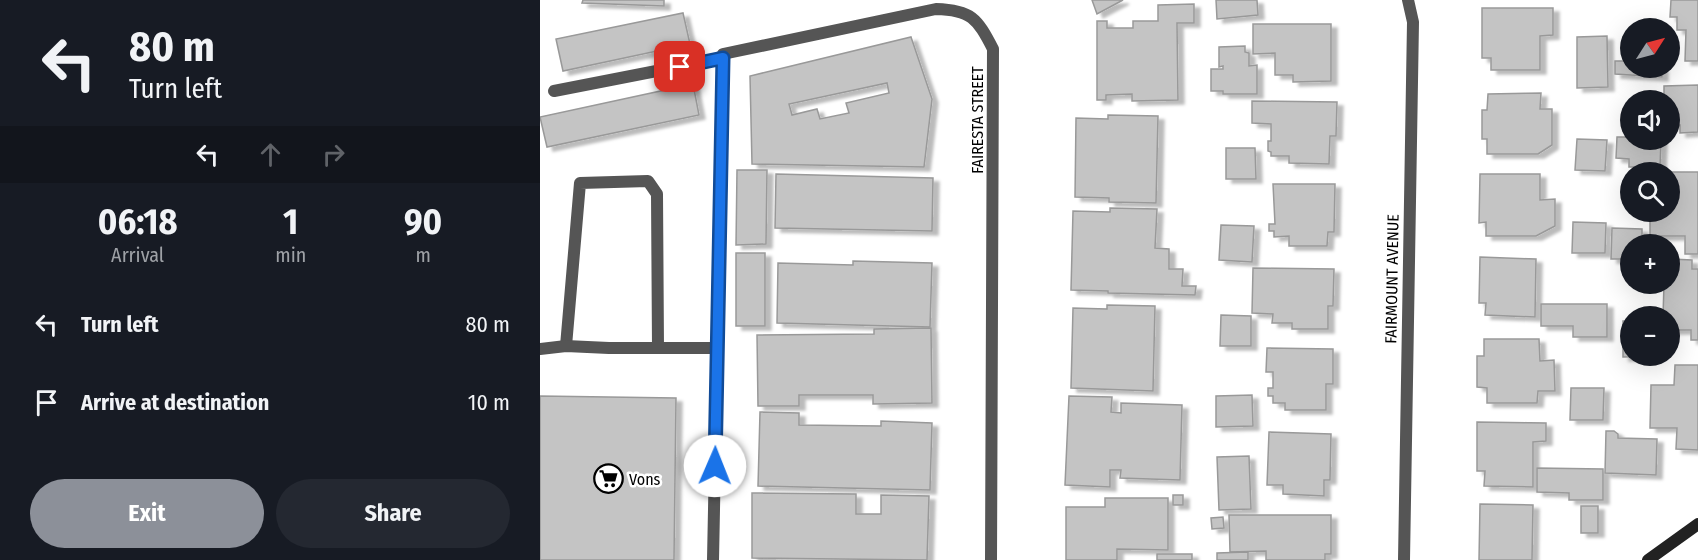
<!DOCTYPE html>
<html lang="en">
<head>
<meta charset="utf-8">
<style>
  :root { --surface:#171b24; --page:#242831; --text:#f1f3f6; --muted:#9ea1a6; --accent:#8c9099 }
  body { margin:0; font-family:"Fira Sans Condensed",sans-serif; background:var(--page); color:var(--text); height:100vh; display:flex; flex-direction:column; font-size:22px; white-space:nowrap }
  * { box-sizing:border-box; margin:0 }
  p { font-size:20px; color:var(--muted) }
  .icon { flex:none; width:33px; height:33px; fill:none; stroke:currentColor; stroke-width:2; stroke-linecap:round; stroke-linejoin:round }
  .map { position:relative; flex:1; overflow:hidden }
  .details { display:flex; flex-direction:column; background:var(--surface); width:540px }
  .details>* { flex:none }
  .top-card { background:#171b24; color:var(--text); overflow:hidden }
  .needle { width:39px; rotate:54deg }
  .buttons { position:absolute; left:1080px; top:18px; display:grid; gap:12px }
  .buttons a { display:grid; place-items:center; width:60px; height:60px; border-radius:50%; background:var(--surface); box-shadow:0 6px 24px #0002; font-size:30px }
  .pin { position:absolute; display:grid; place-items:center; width:51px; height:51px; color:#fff; margin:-26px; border-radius:12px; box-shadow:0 3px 9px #0006 }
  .me { position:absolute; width:66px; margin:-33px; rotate:1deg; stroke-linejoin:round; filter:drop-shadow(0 0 4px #0008) }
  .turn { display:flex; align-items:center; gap:21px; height:126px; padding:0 30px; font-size:27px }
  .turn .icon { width:78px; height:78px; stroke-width:2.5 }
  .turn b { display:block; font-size:42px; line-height:51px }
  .lanes { display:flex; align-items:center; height:57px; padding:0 30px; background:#0003; justify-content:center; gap:30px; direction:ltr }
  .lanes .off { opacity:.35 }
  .eta { display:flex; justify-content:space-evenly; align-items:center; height:102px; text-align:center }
  .eta b { font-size:36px; font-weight:700; line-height:42px }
  .action { display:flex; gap:12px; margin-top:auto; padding:12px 30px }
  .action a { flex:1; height:69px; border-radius:36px; background:var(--accent); color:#fff; font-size:24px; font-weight:700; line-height:69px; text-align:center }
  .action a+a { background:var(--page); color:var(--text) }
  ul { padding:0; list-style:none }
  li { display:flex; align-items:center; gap:18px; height:78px; padding:0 30px }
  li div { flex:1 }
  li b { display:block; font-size:22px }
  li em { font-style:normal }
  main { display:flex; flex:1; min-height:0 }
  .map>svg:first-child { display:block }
  .building { fill:#c4c4c4; stroke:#999; stroke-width:1.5; fill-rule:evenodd; filter:url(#shadow) }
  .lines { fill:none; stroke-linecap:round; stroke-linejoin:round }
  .service { stroke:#555; stroke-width:12 }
  .minor { stroke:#555; stroke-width:12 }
  .secondary { stroke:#222; stroke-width:12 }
  .route-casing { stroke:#114b97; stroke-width:15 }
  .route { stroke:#1a73e8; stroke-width:10 }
  .labels { text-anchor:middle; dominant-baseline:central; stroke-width:5; stroke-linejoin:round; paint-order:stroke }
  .street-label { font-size:16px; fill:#000; stroke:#fff }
  .poi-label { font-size:16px; fill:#000; stroke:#fff; text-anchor:start }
</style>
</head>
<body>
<main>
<section class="details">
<div class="top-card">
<div class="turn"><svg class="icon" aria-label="left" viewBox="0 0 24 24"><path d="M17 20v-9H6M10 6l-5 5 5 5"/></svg><div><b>80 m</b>Turn left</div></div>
<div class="lanes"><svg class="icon" aria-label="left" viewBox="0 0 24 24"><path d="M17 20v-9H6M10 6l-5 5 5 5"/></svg><svg class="icon off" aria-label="ahead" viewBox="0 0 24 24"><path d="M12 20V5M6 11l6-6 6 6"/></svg><svg class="icon off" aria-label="right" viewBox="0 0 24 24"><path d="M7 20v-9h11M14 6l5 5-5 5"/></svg></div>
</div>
<div class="eta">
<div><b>06:18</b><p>Arrival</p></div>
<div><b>1</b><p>min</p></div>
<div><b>90</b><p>m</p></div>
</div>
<ul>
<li><svg class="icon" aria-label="left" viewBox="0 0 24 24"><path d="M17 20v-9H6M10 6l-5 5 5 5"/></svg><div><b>Turn left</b></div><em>80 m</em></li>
<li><svg class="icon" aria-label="arrive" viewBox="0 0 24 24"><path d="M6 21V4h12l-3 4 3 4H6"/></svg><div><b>Arrive at destination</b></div><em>10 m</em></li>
</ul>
<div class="action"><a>Exit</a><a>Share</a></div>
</section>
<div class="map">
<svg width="1158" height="560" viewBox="0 0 1158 560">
  <defs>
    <filter id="shadow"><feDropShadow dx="6" dy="4" stdDeviation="1.5" flood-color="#0004"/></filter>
  </defs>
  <rect width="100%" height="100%" fill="#fff"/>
  <g class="building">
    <path d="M 43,0 L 124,0 L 124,6 L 42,3 Z"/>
    <path d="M 552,0 L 583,0 L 557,14 Z"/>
    <path d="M 676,0 L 717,0 L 718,15 L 677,19 Z"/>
    <path d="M 1131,0 L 1158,0 L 1158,61 L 1145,61 L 1146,30 L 1137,30 L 1137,17 L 1130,17 Z"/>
    <path d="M 654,4 L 654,23 L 637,23 L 638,100 L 592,101 L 592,94 L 566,95 L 566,100 L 557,100 L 557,21 L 567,21 L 567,28 L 593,28 L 593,21 L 618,21 L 618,5 Z"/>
    <path d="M 942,8 L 1013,8 L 1013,35 L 1000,36 L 1000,70 L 951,70 L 951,58 L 942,58 Z"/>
    <path d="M 143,13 L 150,44 L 23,71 L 16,39 Z"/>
    <path d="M 713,24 L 791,24 L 791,81 L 753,82 L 753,75 L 735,75 L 735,53 L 713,54 Z"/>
    <path d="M 1067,36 L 1068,87 L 1037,88 L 1037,37 Z"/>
    <path d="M 371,37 L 392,99 L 384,167 L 212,164 L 210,76 ZM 347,83 L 349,93 L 306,103 L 309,113 L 280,119 L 277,109 L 252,115 L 249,104 Z"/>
    <path d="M 1090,45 L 1090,68 L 1122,68 L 1122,77 L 1075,74 L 1075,61 L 1089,61 Z"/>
    <path d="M 705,46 L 705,52 L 709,53 L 709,66 L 717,65 L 717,94 L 683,94 L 683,91 L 671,91 L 671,69 L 683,69 L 683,66 L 679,67 L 679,47 Z"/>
    <path d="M 153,84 L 159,115 L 7,147 L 0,117 Z"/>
    <path d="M 1158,85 L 1158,132 L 1140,133 L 1140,125 L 1130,125 L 1130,100 L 1124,100 L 1124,86 Z"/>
    <path d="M 1001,93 L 1000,109 L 1012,109 L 1012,145 L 998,154 L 947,154 L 947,139 L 942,139 L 942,110 L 947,110 L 948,94 Z"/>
    <path d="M 712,101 L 797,102 L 796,136 L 790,136 L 789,164 L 749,163 L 749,156 L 731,156 L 731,152 L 728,151 L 728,141 L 731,141 L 731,124 L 712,123 Z"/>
    <path d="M 1090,114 L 1090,140 L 1121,140 L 1120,167 L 1089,167 L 1089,159 L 1076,158 L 1077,137 L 1090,137 Z"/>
    <path d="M 568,115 L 618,116 L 616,203 L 569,202 L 569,198 L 535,197 L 536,118 L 568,119 Z"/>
    <path d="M 1037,139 L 1067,140 L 1065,171 L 1035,170 Z"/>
    <path d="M 686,148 L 715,148 L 716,179 L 686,179 Z"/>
    <path d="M 197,170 L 227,170 L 226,244 L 196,245 Z"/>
    <path d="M 1110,172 L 1158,172 L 1158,254 L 1145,254 L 1145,236 L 1110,236 L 1110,212 L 1130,212 L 1130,172 Z"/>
    <path d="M 236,174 L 393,178 L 392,231 L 235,228 Z"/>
    <path d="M 940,174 L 1000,174 L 1000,200 L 1015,199 L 1015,226 L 996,236 L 946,236 L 946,222 L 939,223 Z"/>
    <path d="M 733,184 L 795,184 L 794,232 L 788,232 L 787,246 L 749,246 L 749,236 L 734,237 L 734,231 L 729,231 L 729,224 L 735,224 Z"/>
    <rect x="1088" y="185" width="2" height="14"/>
    <path d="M 570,208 L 617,209 L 615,248 L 629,249 L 629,269 L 643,269 L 642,286 L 656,286 L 655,295 L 568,293 L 568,291 L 531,290 L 533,211 L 570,212 Z"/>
    <path d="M 1033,222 L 1066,223 L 1065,253 L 1032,253 Z"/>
    <path d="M 681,225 L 714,226 L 712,262 L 679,260 Z"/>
    <path d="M 1072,228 L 1102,229 L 1102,244 L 1090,244 L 1090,259 L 1071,259 Z"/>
    <rect x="196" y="253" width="29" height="73"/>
    <path d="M 940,257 L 996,259 L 995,317 L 945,315 L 946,303 L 939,303 Z"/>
    <path d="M 1130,259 L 1152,260 L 1152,269 L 1158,269 L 1158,340 L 1151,340 L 1151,330 L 1130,330 L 1130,316 L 1123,316 L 1124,284 L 1130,284 Z"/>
    <path d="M 313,261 L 392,263 L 390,327 L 237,323 L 238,263 L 313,265 Z"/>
    <path d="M 713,268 L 794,269 L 793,306 L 788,306 L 788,329 L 752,329 L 752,323 L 732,323 L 733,314 L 712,313 Z"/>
    <path d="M 1001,304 L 1067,304 L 1067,337 L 1033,337 L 1033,326 L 1001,326 Z"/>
    <path d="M 567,305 L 615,306 L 613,391 L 531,388 L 533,308 L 567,309 Z"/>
    <path d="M 681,315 L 711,316 L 711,346 L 680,346 Z"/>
    <path d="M 1083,321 L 1090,321 L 1090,356 L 1118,356 L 1083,357 Z"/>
    <path d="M 391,328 L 392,403 L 333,404 L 333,395 L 259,395 L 259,406 L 218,406 L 217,335 L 334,334 L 334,329 Z"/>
    <path d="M 944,339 L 999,339 L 1000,361 L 1014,360 L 1015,391 L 998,391 L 997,403 L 947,403 L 947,388 L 937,387 L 937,356 L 944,356 Z"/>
    <path d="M 727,348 L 793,349 L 793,384 L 786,384 L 786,410 L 745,410 L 745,403 L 733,403 L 733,396 L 728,396 L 728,388 L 733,388 L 733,372 L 726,372 Z"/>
    <path d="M 1135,365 L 1158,365 L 1158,450 L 1136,449 L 1137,428 L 1110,428 L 1111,385 L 1134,385 Z"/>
    <path d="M 1031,388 L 1064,388 L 1063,420 L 1030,420 Z"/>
    <path d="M 712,395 L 713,426 L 676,427 L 676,396 Z"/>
    <path d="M 0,396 L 136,398 L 134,560 L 0,560 Z"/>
    <path d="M 529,396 L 572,397 L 571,412 L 581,413 L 581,403 L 642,405 L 640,480 L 580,478 L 581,470 L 570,470 L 570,487 L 525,485 Z"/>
    <path d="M 220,412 L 259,413 L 259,425 L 341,426 L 341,421 L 392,423 L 390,490 L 218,486 Z"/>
    <path d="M 937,422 L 1006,423 L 1006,441 L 993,442 L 993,487 L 944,486 L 945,471 L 937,471 Z"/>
    <path d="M 1066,431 L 1074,431 L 1078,434 L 1078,438 L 1117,439 L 1116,475 L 1065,473 Z"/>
    <path d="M 729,432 L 791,434 L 790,480 L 784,480 L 784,496 L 743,494 L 743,485 L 727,485 Z"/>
    <path d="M 709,456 L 711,509 L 679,510 L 677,457 Z"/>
    <path d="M 997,468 L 1063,469 L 1063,500 L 1029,500 L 1029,493 L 997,492 Z"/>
    <path d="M 212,493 L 316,494 L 316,514 L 341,514 L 341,495 L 389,496 L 387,560 L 212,558 Z"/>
    <rect x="633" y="495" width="10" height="10"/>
    <path d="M 565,498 L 628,498 L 628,550 L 577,549 L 577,560 L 526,560 L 526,507 L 565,507 Z"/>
    <path d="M 940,504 L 993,505 L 992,560 L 939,560 Z"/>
    <rect x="1041" y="506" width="17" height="27"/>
    <path d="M 689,515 L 791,515 L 791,554 L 785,554 L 785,560 L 726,560 L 726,551 L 690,552 Z"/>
    <path d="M 683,517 L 684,528 L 672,529 L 671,518 Z"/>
    <path d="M 708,552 L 708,560 L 677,560 L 677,553 Z"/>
    <rect x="617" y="554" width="35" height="6"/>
  </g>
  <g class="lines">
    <g class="service">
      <path d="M 14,91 L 183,58"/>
      <path d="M 26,346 L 40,183 L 108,181 L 117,194 L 118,348"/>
      <path d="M 0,349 L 26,346 L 69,348 L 177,348"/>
    </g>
    <g class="minor">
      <path d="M 173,560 L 183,54 L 396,9 C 431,10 437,18 453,49 L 451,560"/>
      <path d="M 864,560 L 873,22 L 868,0"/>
    </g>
    <path class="secondary" d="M 1108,560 L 1158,524"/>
  </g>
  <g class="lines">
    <defs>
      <path id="route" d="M 140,67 L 183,58 L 175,466"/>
    </defs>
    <use href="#route" class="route-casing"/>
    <use href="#route" class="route"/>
  </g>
  <defs>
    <symbol id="supermarket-ring" viewBox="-11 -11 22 22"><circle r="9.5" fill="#fff" stroke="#000" stroke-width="1.5"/><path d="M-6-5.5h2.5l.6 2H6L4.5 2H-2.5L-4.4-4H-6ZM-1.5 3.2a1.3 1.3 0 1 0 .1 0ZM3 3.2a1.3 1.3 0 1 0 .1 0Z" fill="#000"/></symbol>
  </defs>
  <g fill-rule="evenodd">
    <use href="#supermarket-ring" x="52" y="462" width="33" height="33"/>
  </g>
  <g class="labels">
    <g class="street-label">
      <text transform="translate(437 120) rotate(-90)">FAIRESTA STREET</text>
      <text transform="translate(852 279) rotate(-89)">FAIRMOUNT AVENUE</text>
    </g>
    <g class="poi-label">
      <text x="89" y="479">Vons</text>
    </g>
  </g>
</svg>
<div class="buttons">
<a><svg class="needle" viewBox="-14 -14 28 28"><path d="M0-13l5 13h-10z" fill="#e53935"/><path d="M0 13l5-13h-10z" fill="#9ea1a6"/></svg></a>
<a><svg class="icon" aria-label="sound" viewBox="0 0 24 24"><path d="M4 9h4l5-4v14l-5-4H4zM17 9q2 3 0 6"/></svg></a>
<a><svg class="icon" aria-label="search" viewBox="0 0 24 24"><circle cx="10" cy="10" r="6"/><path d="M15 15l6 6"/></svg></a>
<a>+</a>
<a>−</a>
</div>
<div class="pin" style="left:140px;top:67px;background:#d93025"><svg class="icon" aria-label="arrive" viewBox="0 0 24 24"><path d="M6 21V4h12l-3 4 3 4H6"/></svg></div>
<svg class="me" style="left:175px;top:466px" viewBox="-20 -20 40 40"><circle r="19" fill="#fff"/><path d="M0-13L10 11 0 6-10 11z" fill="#1a73e8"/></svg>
</div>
</main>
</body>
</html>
